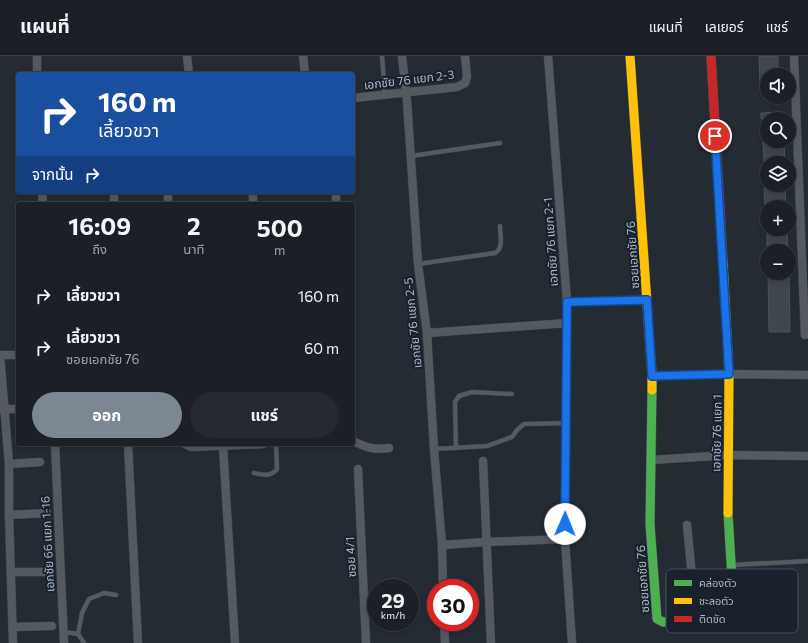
<!DOCTYPE html>
<html lang="th">
<head>
<meta charset="utf-8">
<style>
  :root { --surface:#1c2026; --page:#25282e; --text:#f1f3f6; --muted:#a0a3a7; --line:#3a3e43; --accent:#7d8791 }
  body { margin:0; font-family:Commissioner,"Noto Sans Thai",sans-serif; background:var(--page); color:var(--text); height:100vh; display:flex; flex-direction:column; font-size:15px; white-space:nowrap }
  * { box-sizing:border-box; margin:0 }
  p { font-size:13px; color:var(--muted) }
  .icon { flex:none; width:22px; height:22px; fill:none; stroke:currentColor; stroke-width:2; stroke-linecap:round; stroke-linejoin:round }
  .map { position:relative; flex:1; overflow:hidden }
  .details { position:absolute; left:16px; top:146px; width:339px; height:244px; display:flex; flex-direction:column; background:var(--surface); border-radius:4px; box-shadow:0 2px 6px #0003,0 0 0 1px var(--line) }
  .details>* { flex:none }
  .banner { position:absolute; left:16px; top:16px; width:339px; height:122px; border-radius:4px; box-shadow:0 2px 6px #0003,0 0 0 1px var(--line); background:#1a4fa0; color:#fff; overflow:hidden }
  .fabs { position:absolute; left:760px; top:12px; display:grid; gap:8px }
  .fabs a { display:grid; place-items:center; width:36px; height:36px; border-radius:50%; background:var(--surface); box-shadow:0 2px 6px #0003,0 0 0 1px var(--line); font-size:20px }
  .speed { position:absolute; left:367px; top:523px; display:flex; gap:8px; font-size:20px; font-weight:700; text-align:center }
  .speed>* { display:grid; place-content:center; width:52px; height:52px; border-radius:50%; background:var(--surface); box-shadow:0 2px 6px #0003,0 0 0 1px var(--line); line-height:1 }
  .speed small { font-size:10px; font-weight:400 }
  .speed .limit { border:6px solid #d22; background:#fff; color:#111 }
  .pin { position:absolute; display:grid; place-items:center; width:34px; height:34px; color:#fff; margin:-17px; border:2px solid #fff; border-radius:50%; box-shadow:0 1px 4px #0007 }
  .me { position:absolute; width:44px; margin:-22px; rotate:1deg; stroke-linejoin:round; filter:drop-shadow(0 0 3px #0008) }
  .turn { display:flex; align-items:center; gap:14px; height:84px; padding:0 16px; font-size:18px }
  .turn .icon { width:52px; height:52px; stroke-width:2.5 }
  .turn b { display:block; font-size:28px; line-height:34px }
  .then { display:flex; align-items:center; height:38px; padding:0 16px; background:#0003; gap:8px; font-size:15px }
  .eta { display:flex; justify-content:space-evenly; align-items:center; height:68px; text-align:center }
  .eta b { font-size:24px; font-weight:700; line-height:28px }
  .cta { display:flex; gap:8px; margin-top:auto; padding:8px 16px }
  .cta a { flex:1; height:46px; border-radius:24px; background:var(--accent); color:#fff; font-size:16px; font-weight:700; line-height:46px; text-align:center }
  .cta a+a { background:var(--page); color:var(--text) }
  ul { padding:0; list-style:none }
  li { display:flex; align-items:center; gap:12px; height:52px; padding:0 16px }
  li div { flex:1 }
  li b { display:block; font-size:15px }
  li em { font-style:normal }
  header { display:flex; align-items:center; gap:24px; box-sizing:border-box; height:56px; padding:0 20px; background:var(--surface); border-bottom:1px solid var(--line) }
  header strong { font-size:19px }
  nav { display:flex; gap:22px; margin-inline-start:auto; font-size:14px }
  .map>svg:first-child { display:block }
  .building { fill:#40464d; stroke:#4c525a }
  .lines { fill:none; stroke-linecap:round; stroke-linejoin:round }
  .lane-casing { stroke:#42484f; stroke-width:5 }
  .street-casing { stroke:#42484f; stroke-width:9 }
  .fast-casing { stroke:#42484f; stroke-width:10 }
  .slow-casing { stroke:#42484f; stroke-width:10 }
  .jam-casing { stroke:#42484f; stroke-width:10 }
  .lane { stroke:#545a60; stroke-width:4 }
  .street { stroke:#545a60; stroke-width:8 }
  .fast { stroke:#4caf50; stroke-width:9 }
  .slow { stroke:#ffc107; stroke-width:9 }
  .jam { stroke:#c62828; stroke-width:9 }
  .route-casing { stroke:#114b97; stroke-width:10 }
  .route { stroke:#1a73e8; stroke-width:7 }
  .labels { text-anchor:middle; dominant-baseline:central; stroke-width:4; stroke-linejoin:round; paint-order:stroke }
  .street-label { font-size:12px; fill:#adb8c4; stroke:#19222c }
  .key { fill:#19222c; stroke:#454f5a; stroke-width:1 }
  .key-label { font-size:11px; fill:#adb8c4 }
</style>
</head>
<body>
<header>
<strong>แผนที่</strong>
<nav><a>แผนที่</a><a>เลเยอร์</a><a>แชร์</a></nav>
</header>
<div class="map">
<svg width="808" height="587" viewBox="0 0 808 587">
  <rect width="100%" height="100%" fill="#252b32"/>
  <g class="building">
    <path d="M 759,0 L 778,0 L 778,19 L 767,19 L 767,33 L 760,33 Z"/>
    <path d="M 783,56 L 783,63 L 761,63 L 761,57 Z"/>
    <path d="M 763,85 L 784,85 L 785,107 L 764,107 Z"/>
    <path d="M 785,130 L 786,151 L 765,151 L 764,132 Z"/>
    <path d="M 767,173 L 787,173 L 788,195 L 767,195 Z"/>
    <path d="M 768,217 L 789,217 L 790,276 L 769,276 Z"/>
  </g>
  <g class="lines">
    <defs>
      <g id="lane">
        <path d="M 382,0 L 385,38"/>
        <path d="M 411,100 L 500,87"/>
        <path d="M 418,208 L 495,197 C 504,192 500,180 500,170"/>
        <path d="M 456,392 L 455,346 L 459,340 L 472,336 L 512,338"/>
        <path d="M 434,393 L 487,390 L 512,381 L 517,374 L 524,368 L 567,367"/>
        <path d="M 254,417 C 263,419 271,421 277,413 L 276,388"/>
        <path d="M 731,509 L 808,505"/>
        <path d="M 64,576 L 78,578 L 84,587"/>
        <path d="M 78,578 L 82,557 L 89,543 L 104,537 L 116,539"/>
      </g>
      <g id="street">
        <path d="M 37,0 L 37,18"/>
        <path d="M 187,0 L 189,18"/>
        <path d="M 303,0 L 305,18"/>
        <path d="M 402,0 L 407,45 L 418,208 L 427,277 L 434,393 L 442,489 L 443,532"/>
        <path d="M 548,0 L 567,246 L 565,483 L 572,587"/>
        <path d="M 794,0 L 805,279"/>
        <path d="M 353,42 L 457,31 L 465,27 L 467,21 L 465,0"/>
        <path d="M 42,136 L 43,148"/>
        <path d="M 114,136 L 114,148"/>
        <path d="M 168,136 L 168,148"/>
        <path d="M 253,136 L 253,148"/>
        <path d="M 336,136 L 336,148"/>
        <path d="M 567,246 L 647,244"/>
        <path d="M 427,277 L 567,267"/>
        <path d="M 652,320 L 729,318 L 808,319"/>
        <path d="M 0,353 L 18,353"/>
        <path d="M 353,385 C 367,392 374,394 389,392"/>
        <path d="M 55,388 L 64,587"/>
        <path d="M 128,388 L 138,587"/>
        <path d="M 185,388 L 191,391 L 263,388"/>
        <path d="M 223,390 L 235,587"/>
        <path d="M 652,404 L 728,399 L 808,400"/>
        <path d="M 483,405 L 491,587"/>
        <path d="M 9,408 L 40,406"/>
        <path d="M 358,413 L 366,587"/>
        <path d="M 9,459 L 47,457"/>
        <path d="M 687,469 L 696,562"/>
        <path d="M 442,489 L 486,486 L 565,483"/>
        <path d="M 11,516 L 49,516"/>
        <path d="M 444,566 L 445,587"/>
        <path d="M 13,571 L 52,570"/>
        <path d="M 13,587 L 9,459 L 9,408 L 0,299 L 18,299"/>
      </g>
      <path id="fast" d="M 652,334 L 650,468 L 657,563 L 663,566 L 732,560 L 734,556 L 728,457"/>
      <g id="slow">
        <path d="M 630,0 L 652,320 L 652,334"/>
        <path d="M 723,206 L 729,318 L 728,457"/>
      </g>
      <path id="jam" d="M 711,0 L 723,206"/>
    </defs>
    <use href="#lane" class="lane-casing"/>
    <use href="#street" class="street-casing"/>
    <use href="#fast" class="fast-casing"/>
    <use href="#slow" class="slow-casing"/>
    <use href="#jam" class="jam-casing"/>
    <use href="#lane" class="lane"/>
    <use href="#street" class="street"/>
    <use href="#fast" class="fast"/>
    <use href="#slow" class="slow"/>
    <use href="#jam" class="jam"/>
  </g>
  <g class="lines">
    <defs>
      <path id="route" d="M 565,468 L 567,246 L 647,244 L 652,320 L 729,318 L 715,80"/>
    </defs>
    <use href="#route" class="route-casing"/>
    <use href="#route" class="route"/>
  </g>
  <g class="labels">
    <g class="street-label">
      <text transform="translate(409 23) rotate(-7)">เอกชัย 76 แยก 2-3</text>
      <text transform="translate(550 186) rotate(-94)">เอกชัย 76 แยก 2-1</text>
      <text transform="translate(632 199) rotate(-94)">ซอยเอกชัย 76</text>
      <text transform="translate(412 267) rotate(-96)">เอกชัย 76 แยก 2-5</text>
      <text transform="translate(716 377) rotate(-89)">เอกชัย 76 แยก 1</text>
      <text transform="translate(47 488) rotate(-93)">เอกชัย 66 แยก 1-16</text>
      <text transform="translate(350 501) rotate(-93)">ซอย 4/1</text>
      <text transform="translate(642 523) rotate(-94)">ซอยเอกชัย 76</text>
    </g>
  </g>
  <rect x="666" y="513" width="132" height="64" rx="6" class="key"/>
  <rect x="674" y="524" width="18" height="6" fill="#4caf50"/>
  <rect x="674" y="542" width="18" height="6" fill="#ffc107"/>
  <rect x="674" y="560" width="18" height="6" fill="#c62828"/>
  <g class="key-label">
    <text x="699" y="531">คล่องตัว</text>
    <text x="699" y="549">ชะลอตัว</text>
    <text x="699" y="567">ติดขัด</text>
  </g>
</svg>
<div class="fabs">
<a><svg class="icon" aria-label="sound" viewBox="0 0 24 24"><path d="M4 9h4l5-4v14l-5-4H4zM17 9q2 3 0 6"/></svg></a>
<a><svg class="icon" aria-label="search" viewBox="0 0 24 24"><circle cx="10" cy="10" r="6"/><path d="M15 15l6 6"/></svg></a>
<a><svg class="icon" aria-label="layers" viewBox="0 0 24 24"><path d="M12 4l9 5-9 5-9-5zM3 14l9 5 9-5"/></svg></a>
<a>+</a>
<a>−</a>
</div>
<div class="speed"><div>29<small>km/h</small></div><div class="limit">30</div></div>
<div class="pin" style="left:715px;top:80px;background:#d93025"><svg class="icon" aria-label="arrive" viewBox="0 0 24 24"><path d="M6 21V4h12l-3 4 3 4H6"/></svg></div>
<svg class="me" style="left:565px;top:468px" viewBox="-20 -20 40 40"><circle r="19" fill="#fff"/><path d="M0-13L10 11 0 6-10 11z" fill="#1a73e8"/></svg>
<div class="banner">
<div class="turn"><svg class="icon" aria-label="right" viewBox="0 0 24 24"><path d="M7 20v-9h11M14 6l5 5-5 5"/></svg><div><b>160 m</b>เลี้ยวขวา</div></div>
<div class="then">จากนั้น<svg class="icon" aria-label="right" viewBox="0 0 24 24"><path d="M7 20v-9h11M14 6l5 5-5 5"/></svg></div>
</div>
<section class="details">
<div class="eta">
<div><b>16:09</b><p>ถึง</p></div>
<div><b>2</b><p>นาที</p></div>
<div><b>500</b><p>m</p></div>
</div>
<ul>
<li><svg class="icon" aria-label="right" viewBox="0 0 24 24"><path d="M7 20v-9h11M14 6l5 5-5 5"/></svg><div><b>เลี้ยวขวา</b></div><em>160 m</em></li>
<li><svg class="icon" aria-label="right" viewBox="0 0 24 24"><path d="M7 20v-9h11M14 6l5 5-5 5"/></svg><div><b>เลี้ยวขวา</b><p>ซอยเอกชัย 76</p></div><em>60 m</em></li>
</ul>
<div class="cta"><a>ออก</a><a>แชร์</a></div>
</section>
</div>
</body>
</html>
